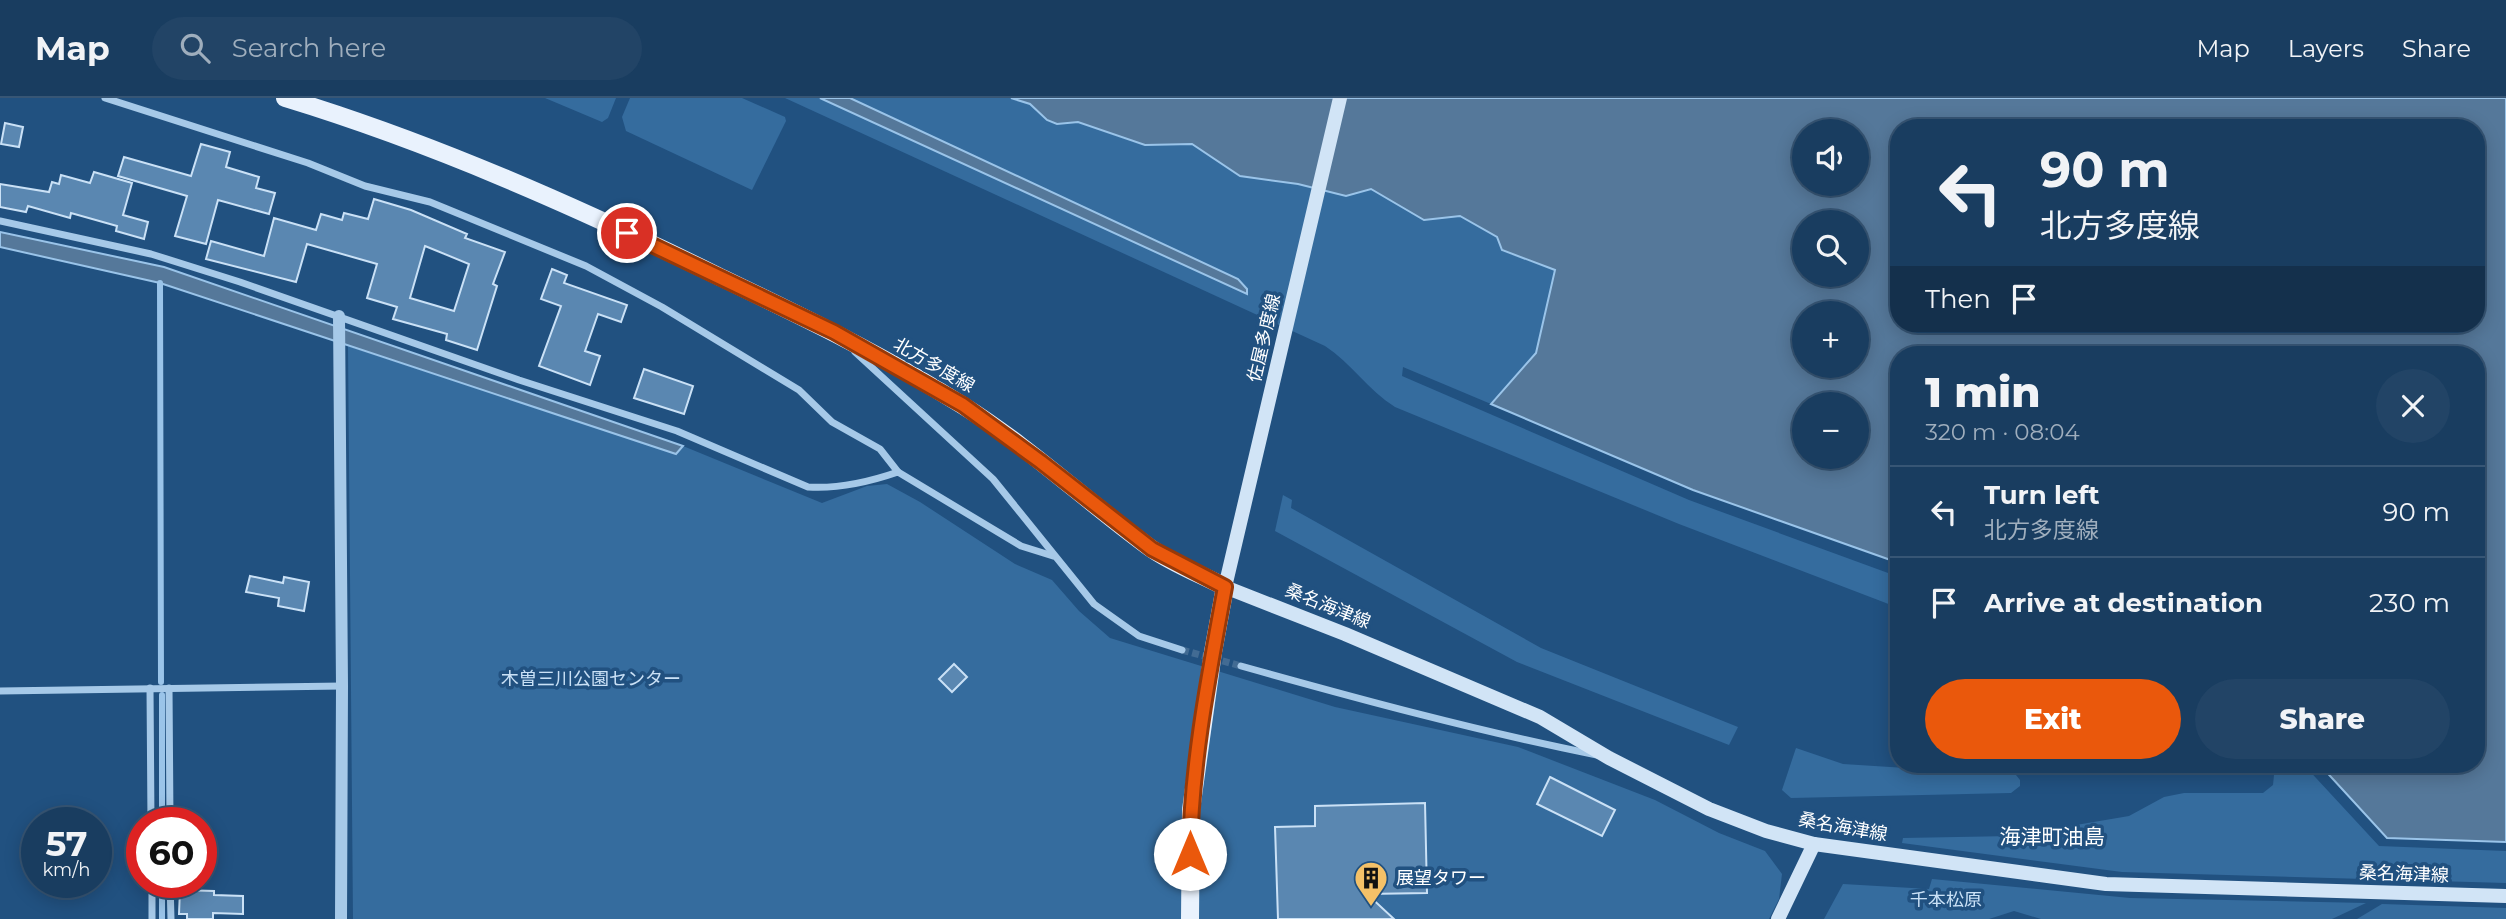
<!DOCTYPE html>
<html lang="en">
<head>
<meta charset="utf-8">
<style>
  :root { --surface:#193d60; --page:#246; --text:#f1f3f6; --muted:#9faebd; --line:#375675; --accent:#ea580c }
  body { margin:0; font-family:Montserrat,"Noto Sans JP",sans-serif; background:var(--page); color:var(--text); height:100vh; display:flex; flex-direction:column; font-size:26px; white-space:nowrap }
  * { box-sizing:border-box; margin:0 }
  p { font-size:23px; color:var(--muted) }
  .icon { flex:none; width:38px; height:38px; fill:none; stroke:currentColor; stroke-width:2; stroke-linecap:round; stroke-linejoin:round }
  .map { position:relative; flex:1; overflow:hidden }
  .side { position:absolute; left:1890px; top:248px; width:595px; height:427px; display:flex; flex-direction:column; background:var(--surface); border-radius:28px; box-shadow:0 4px 18px #0003,0 0 0 2px var(--line) }
  .side>* { flex:none }
  .top-card { position:absolute; left:1890px; top:21px; width:595px; height:214px; border-radius:28px; box-shadow:0 4px 18px #0003,0 0 0 2px var(--line); background:#193d60; color:var(--text); overflow:hidden }
  .controls { position:absolute; left:1792px; top:21px; display:grid; gap:14px }
  .controls a { display:grid; place-items:center; width:77px; height:77px; border-radius:50%; background:var(--surface); box-shadow:0 4px 18px #0003,0 0 0 2px var(--line); font-size:35px }
  .speed { position:absolute; left:21px; top:709px; display:flex; gap:14px; font-size:35px; font-weight:700; text-align:center }
  .speed>* { display:grid; place-content:center; width:91px; height:91px; border-radius:50%; background:var(--surface); box-shadow:0 4px 18px #0003,0 0 0 2px var(--line); line-height:1 }
  .speed small { font-size:18px; font-weight:400 }
  .speed .limit { border:10px solid #d22; background:#fff; color:#111 }
  .pin { position:absolute; display:grid; place-items:center; width:60px; height:60px; color:#fff; margin:-30px; border:4px solid #fff; border-radius:50%; box-shadow:0 2px 7px #0007 }
  .me { position:absolute; width:77px; margin:-38px; rotate:0deg; stroke-linejoin:round; filter:drop-shadow(0 0 5px #0008) }
  .turn { display:flex; align-items:center; gap:24px; height:147px; padding:0 35px; font-size:32px }
  .turn .icon { width:91px; height:91px; stroke-width:2.5 }
  .turn b { display:block; font-size:49px; line-height:60px }
  .then { display:flex; align-items:center; height:66px; padding:0 35px; background:#0003; gap:14px; font-size:26px }
  .round { display:grid; place-items:center; flex:none; width:74px; height:74px; border-radius:37px; background:var(--page) }
  .head { display:flex; align-items:center; justify-content:space-between; height:119px; padding:0 35px }
  h1 { font-size:42px; font-weight:800; line-height:52px }
  .button { display:flex; gap:14px; margin-top:auto; padding:14px 35px }
  .button a { flex:1; height:80px; border-radius:42px; background:var(--accent); color:#fff; font-size:28px; font-weight:800; line-height:80px; text-align:center }
  .button a+a { background:var(--page); color:var(--text) }
  ul { padding:0; list-style:none }
  li { display:flex; align-items:center; gap:21px; height:91px; padding:0 35px; border-top:2px solid var(--line) }
  li div { flex:1 }
  li b { display:block; font-size:26px }
  li em { font-style:normal }
  header { display:flex; align-items:center; gap:42px; box-sizing:border-box; height:98px; padding:0 35px; background:var(--surface); border-bottom:2px solid var(--line) }
  header strong { font-size:33px }
  nav { display:flex; gap:38px; margin-inline-start:auto; font-size:24px }
  .search { width:490px; height:63px; background:var(--page); display:flex; align-items:center; gap:18px; box-sizing:border-box; padding:0 24px; border-radius:38px; color:var(--muted); font-size:26px }
  .map>svg:first-child { display:block }
  .green { fill:#356c9e }
  .water { fill:#55789a; stroke:#9ac4e9; stroke-width:2; fill-rule:evenodd }
  .lines { fill:none; stroke-linecap:round; stroke-linejoin:round }
  .stream { stroke:#9ac4e9; stroke-width:6 }
  .building { fill:#5a87b1; stroke:#cae1f6; stroke-width:2; fill-rule:evenodd }
  .minor-tunnel { stroke:#426b93; stroke-width:7; stroke-dasharray:7 3.5; stroke-linecap:butt }
  .minor { stroke:#a6c9e8; stroke-width:7 }
  .tertiary { stroke:#a6c9e8; stroke-width:12 }
  .secondary { stroke:#d1e4f6; stroke-width:14 }
  .primary { stroke:#e9f2fd; stroke-width:18 }
  .route-casing { stroke:#983908; stroke-width:18 }
  .route { stroke:#ea580c; stroke-width:12 }
  .labels { text-anchor:middle; dominant-baseline:central; stroke-width:7; stroke-linejoin:round; paint-order:stroke }
  .street-label { font-size:18px; fill:#fff; stroke:#215180 }
  .park-label { font-size:18px; fill:#cae1f6; stroke:#215180 }
  .poi-label { font-size:18px; fill:#fff; stroke:#215180; text-anchor:start }
  .quarter-label { font-size:21px; fill:#fff; stroke:#215180 }
</style>
</head>
<body>
<header>
<strong>Map</strong>
<div class="search"><svg class="icon" aria-label="search" viewBox="0 0 24 24"><circle cx="10" cy="10" r="6"/><path d="M15 15l6 6"/></svg>Search here</div>
<nav><a>Map</a><a>Layers</a><a>Share</a></nav>
</header>
<div class="map">
<svg width="2506" height="821" viewBox="0 0 2506 821">
  <rect width="100%" height="100%" fill="#215180"/>
  <g class="green">
    <path d="M 545,0 L 616,0 L 608,20 L 602,24 Z"/>
    <path d="M 630,0 L 742,0 L 785,19 L 786,23 L 752,92 L 626,33 L 622,19 Z"/>
    <path d="M 785,0 L 820,0 L 1247,191 L 1238,181 L 850,0 L 1011,0 L 1030,6 L 1047,22 L 1077,24 L 1134,44 L 1192,46 L 1240,78 L 1298,86 L 1346,98 L 1372,91 L 1424,122 L 1460,118 L 1498,139 L 1502,153 L 1555,172 L 1536,255 L 1491,306 L 1403,269 L 1402,278 L 1689,402 L 1899,479 L 1899,510 L 1679,426 L 1395,309 C 1368,292 1351,265 1325,248 Z"/>
    <path d="M 348,248 L 676,356 L 683,348 L 822,405 L 867,388 L 887,386 L 920,404 L 1015,466 L 1052,482 L 1079,513 L 1110,540 L 1335,609 L 1518,649 L 1655,702 L 1719,735 L 1765,753 L 1782,776 L 1779,801 L 1769,821 L 353,821 Z"/>
    <path d="M 1283,397 L 1292,402 L 1291,410 L 1541,550 L 1738,629 L 1729,647 L 1517,564 L 1275,433 Z"/>
    <path d="M 1796,650 L 1843,666 L 2016,677 L 2020,682 L 2020,688 L 2011,695 L 1791,700 L 1782,692 Z"/>
    <path d="M 2264,667 L 2304,667 L 2379,748 L 2506,753 L 2506,785 L 2122,774 L 1902,745 L 1903,740 L 2012,738 L 2129,718 L 2164,699 L 2184,695 L 2263,695 L 2273,687 L 2274,677 Z"/>
    <path d="M 1932,781 L 2130,800 L 2366,805 L 2332,821 L 2041,821 L 2014,813 L 1989,821 L 1824,821 L 1843,786 L 1929,791 Z"/>
    <path d="M 2382,806 L 2506,810 L 2506,821 L 2357,821 Z"/>
  </g>
  <g class="water">
    <path d="M 820,0 L 850,0 L 1238,181 L 1247,191 L 1247,196 Z"/>
    <path d="M 1011,0 L 2506,0 L 2506,744 L 2387,740 L 2320,667 L 2476,667 L 2476,257 L 1899,257 L 1899,465 L 1693,392 L 1491,306 L 1536,255 L 1555,172 L 1502,152 L 1497,139 L 1460,118 L 1424,122 L 1371,91 L 1346,98 L 1298,86 L 1240,78 L 1192,46 L 1145,47 L 1078,24 L 1057,26 L 1047,22 L 1030,6 ZM 1899,30 L 2476,30 L 2476,226 L 1899,226 ZM 1804,33 L 1857,33 L 1857,86 L 1804,86 ZM 1804,124 L 1857,124 L 1857,177 L 1804,177 ZM 1804,215 L 1857,215 L 1857,268 L 1804,268 ZM 1804,306 L 1857,306 L 1857,359 L 1804,359 Z"/>
    <path d="M 0,134 L 164,169 L 683,348 L 676,356 L 160,185 L 0,149 Z"/>
  </g>
  <g class="lines">
    <g class="stream">
      <path d="M 160,185 L 161,584"/>
      <path d="M 162,597 L 162,724"/>
      <path d="M 162,784 L 162,821"/>
    </g>
  </g>
  <g class="building">
    <path d="M 5,25 L 23,29 L 19,49 L 1,46 Z"/>
    <path d="M 201,46 L 230,54 L 226,69 L 259,79 L 256,90 L 275,95 L 269,116 L 218,102 L 206,146 L 175,138 L 187,98 L 118,78 L 124,59 L 191,78 Z"/>
    <path d="M 94,74 L 132,85 L 123,117 L 148,124 L 144,141 L 116,133 L 117,128 L 71,115 L 70,120 L 28,108 L 26,114 L 0,109 L 0,86 L 49,94 L 52,84 L 59,86 L 61,77 L 90,85 Z"/>
    <path d="M 374,101 L 411,112 L 467,136 L 465,140 L 505,154 L 493,186 L 497,188 L 477,252 L 446,242 L 447,236 L 393,221 L 397,209 L 367,200 L 377,166 L 307,146 L 296,184 L 206,161 L 211,143 L 264,158 L 274,120 L 316,132 L 321,116 L 342,122 L 344,115 L 368,121 ZM 425,148 L 469,166 L 454,213 L 410,200 Z"/>
    <path d="M 552,171 L 567,177 L 564,185 L 627,207 L 621,224 L 598,216 L 585,253 L 600,258 L 590,287 L 539,268 L 561,208 L 541,201 Z"/>
    <path d="M 644,271 L 693,288 L 684,316 L 634,300 Z"/>
    <path d="M 250,478 L 283,485 L 284,479 L 309,484 L 304,513 L 278,508 L 279,500 L 246,494 Z"/>
    <path d="M 954,566 L 967,579 L 952,594 L 939,581 Z"/>
    <path d="M 1550,679 L 1615,712 L 1602,738 L 1537,706 Z"/>
    <path d="M 1425,705 L 1427,795 L 1367,796 L 1394,821 L 1278,821 L 1275,729 L 1315,728 L 1315,708 Z"/>
    <path d="M 180,792 L 214,793 L 214,797 L 243,798 L 243,816 L 213,815 L 213,821 L 187,821 L 187,816 L 179,816 Z"/>
  </g>
  <g class="lines">
    <path class="minor-tunnel" d="M 1182,552 L 1241,568"/>
    <g class="minor">
      <path d="M 105,0 L 308,65 L 365,88 L 430,104 L 586,168 L 662,209 L 799,292 L 832,324 L 880,351 L 898,374"/>
      <path d="M 0,123 L 151,156 L 240,184 L 519,282 L 677,333 L 808,389 C 839,391 869,384 898,374 L 1021,448 L 1053,458"/>
      <path d="M 855,254 L 993,381 L 1094,506 L 1139,538 L 1182,552"/>
      <path d="M 1241,568 C 1359,601 1477,633 1597,657"/>
      <path d="M 150,590 L 151,724"/>
      <path d="M 169,590 L 170,724"/>
      <path d="M 0,593 L 342,588"/>
      <path d="M 152,784 L 152,821"/>
      <path d="M 170,784 L 171,821"/>
    </g>
    <path class="tertiary" d="M 339,218 L 342,588 L 341,821"/>
    <g class="secondary">
      <path d="M 1340,0 L 1225,489 L 1345,536 L 1540,619 L 1609,660 L 1709,711 L 1766,733 L 1814,746 L 2106,786 L 2506,798"/>
      <path d="M 1778,821 L 1814,746"/>
    </g>
    <path class="primary" d="M 285,0 C 433,45 577,109 716,177 C 799,217 883,257 962,307 C 1028,348 1086,403 1149,449 C 1171,465 1200,476 1225,489 L 1213,554 L 1191,712 L 1190,821"/>
  </g>
  <g class="lines">
    <defs>
      <path id="route" d="M 627,135 L 834,234 L 963,307 L 1041,364 L 1152,451 L 1225,489 C 1209,576 1191,667 1190,756"/>
    </defs>
    <use href="#route" class="route-casing"/>
    <use href="#route" class="route"/>
  </g>
  <defs>
    <symbol id="building-pin" viewBox="-11 -11 22 30"><path d="M0 17L-7.5 6A9.5 9.5 0 1 1 7.5 6Z" fill="#f4c168" stroke="#215180"/><path d="M-4-6H4V6H1V3H-1V6H-4ZM-2.5-4.3h1.7v1.8h-1.7ZM.8-4.3h1.7v1.8H.8ZM-2.5-1h1.7V.8h-1.7ZM.8-1h1.7V.8H.8Z" fill="#111"/></symbol>
  </defs>
  <g fill-rule="evenodd">
    <use href="#building-pin" x="1352" y="761" width="38" height="52"/>
  </g>
  <g class="labels">
    <g class="street-label">
      <text transform="translate(1264 240) rotate(-77)">佐屋多度線</text>
      <text transform="translate(934 267) rotate(30)">北方多度線</text>
      <text transform="translate(1328 508) rotate(22)">桑名海津線</text>
      <text transform="translate(1843 729) rotate(10)">桑名海津線</text>
      <text transform="translate(2404 776) rotate(2)">桑名海津線</text>
    </g>
    <g class="park-label">
      <text x="591" y="581">木曽三川公園センター</text>
      <text x="1946" y="802">千本松原</text>
    </g>
    <g class="poi-label">
      <text x="1396" y="780">展望タワー</text>
    </g>
    <g class="quarter-label">
      <text x="2052" y="738">海津町油島</text>
    </g>
  </g>
</svg>
<div class="controls">
<a><svg class="icon" aria-label="sound" viewBox="0 0 24 24"><path d="M4 9h4l5-4v14l-5-4H4zM17 9q2 3 0 6"/></svg></a>
<a><svg class="icon" aria-label="search" viewBox="0 0 24 24"><circle cx="10" cy="10" r="6"/><path d="M15 15l6 6"/></svg></a>
<a>+</a>
<a>−</a>
</div>
<div class="speed"><div>57<small>km/h</small></div><div class="limit">60</div></div>
<div class="pin" style="left:627px;top:135px;background:#d93025"><svg class="icon" aria-label="arrive" viewBox="0 0 24 24"><path d="M6 21V4h12l-3 4 3 4H6"/></svg></div>
<svg class="me" style="left:1190px;top:756px" viewBox="-20 -20 40 40"><circle r="19" fill="#fff"/><path d="M0-13L10 11 0 6-10 11z" fill="#ea580c"/></svg>
<div class="top-card">
<div class="turn"><svg class="icon" aria-label="left" viewBox="0 0 24 24"><path d="M17 20v-9H6M10 6l-5 5 5 5"/></svg><div><b>90 m</b>北方多度線</div></div>
<div class="then">Then<svg class="icon" aria-label="arrive" viewBox="0 0 24 24"><path d="M6 21V4h12l-3 4 3 4H6"/></svg></div>
</div>
<section class="side">
<div class="head"><div><h1>1 min</h1><p>320 m · 08:04</p></div><a class="round"><svg class="icon" aria-label="close" viewBox="0 0 24 24"><path d="M6 6l12 12M18 6L6 18"/></svg></a></div>
<ul>
<li><svg class="icon" aria-label="left" viewBox="0 0 24 24"><path d="M17 20v-9H6M10 6l-5 5 5 5"/></svg><div><b>Turn left</b><p>北方多度線</p></div><em>90 m</em></li>
<li><svg class="icon" aria-label="arrive" viewBox="0 0 24 24"><path d="M6 21V4h12l-3 4 3 4H6"/></svg><div><b>Arrive at destination</b></div><em>230 m</em></li>
</ul>
<div class="button"><a>Exit</a><a>Share</a></div>
</section>
</div>
</body>
</html>
